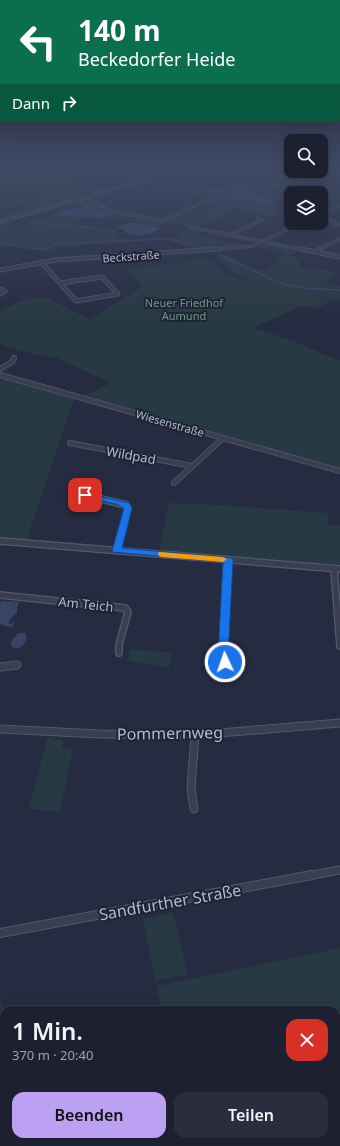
<!DOCTYPE html>
<html lang="de">
<head>
<meta charset="utf-8">
<style>
  :root { --surface:#1c2031; --page:#292d3d; --text:#f1f3f6; --muted:#a0a3ab; --line:#3a3e4d; --accent:#bca0f2 }
  body { margin:0; font-family:"Noto Sans",sans-serif; background:var(--page); color:var(--text); height:100vh; display:flex; flex-direction:column; font-size:15px; white-space:nowrap }
  * { box-sizing:border-box; margin:0 }
  p { font-size:13px; color:var(--muted) }
  .icon { flex:none; width:22px; height:22px; fill:none; stroke:currentColor; stroke-width:2; stroke-linecap:round; stroke-linejoin:round }
  .map { position:relative; flex:1; overflow:hidden }
  .side { position:absolute; left:0px; top:1006px; width:340px; height:140px; display:flex; flex-direction:column; background:var(--surface); border-radius:12px 12px 0 0; box-shadow:0 4px 16px #0002,0 0 0 1px var(--line) }
  .side>* { flex:none }
  .banner { position:absolute; left:0px; top:0px; width:340px; height:122px; box-shadow:0 4px 16px #0002,0 0 0 1px var(--line); background:#0b6e4f; color:#fff; overflow:hidden }
  .fabs { position:absolute; left:284px; top:134px; display:grid; gap:8px }
  .fabs a { display:grid; place-items:center; width:44px; height:44px; border-radius:8px; background:var(--surface); box-shadow:0 4px 16px #0002,0 0 0 1px var(--line); font-size:20px }
  .pin { position:absolute; display:grid; place-items:center; width:34px; height:34px; color:#fff; margin:-17px; border-radius:8px; box-shadow:0 2px 6px #0006 }
  .me { position:absolute; width:44px; margin:-22px; rotate:357deg; stroke-linejoin:round; filter:drop-shadow(0 0 3px #0008) }
  .turn { display:flex; align-items:center; gap:14px; height:84px; padding:0 12px; font-size:18px }
  .turn .icon { width:52px; height:52px; stroke-width:2.5 }
  .turn b { display:block; font-size:28px; line-height:34px }
  .then { display:flex; align-items:center; height:38px; padding:0 12px; background:#0003; gap:8px; font-size:15px }
  .round { display:grid; place-items:center; flex:none; width:42px; height:42px; border-radius:12px; background:var(--page) }
  .summary { display:flex; align-items:center; justify-content:space-between; height:68px; padding:0 12px }
  h1 { font-size:24px; font-weight:600; line-height:30px }
  .cta { display:flex; gap:8px; margin-top:auto; padding:8px 12px }
  .cta a { flex:1; height:46px; border-radius:12px; background:var(--accent); color:#111; font-size:16px; font-weight:600; line-height:46px; text-align:center }
  .cta a+a { background:var(--page); color:var(--text) }
  .map>svg:first-child { display:block }
  .green { fill:#273942; fill-rule:evenodd }
  .water { fill:#384368 }
  .lines { fill:none; stroke-linecap:round; stroke-linejoin:round }
  .stream-far1 { stroke:#384368; stroke-width:1 }
  .stream { stroke:#384368; stroke-width:1.5 }
  .minor-far5-casing { stroke:#54596b; stroke-width:3.5 }
  .minor-far4-casing { stroke:#54596b; stroke-width:5 }
  .minor-far3-casing { stroke:#54596b; stroke-width:6 }
  .minor-far2-casing { stroke:#54596b; stroke-width:8 }
  .minor-far1-casing { stroke:#54596b; stroke-width:9 }
  .minor-casing { stroke:#54596b; stroke-width:10 }
  .tertiary-casing { stroke:#54596b; stroke-width:2 }
  .minor-far5 { stroke:#393e50; stroke-width:2.5 }
  .minor-far4 { stroke:#393e50; stroke-width:3.5 }
  .minor-far3 { stroke:#393e50; stroke-width:4.5 }
  .minor-far2 { stroke:#393e50; stroke-width:5.5 }
  .minor-far1 { stroke:#393e50; stroke-width:7 }
  .minor { stroke:#393e50; stroke-width:8 }
  .tertiary { fill:#393e50; fill-rule:evenodd }
  .rail-casing { stroke:#5b6177; stroke-width:1.5 }
  .rail { stroke:#1e2336; stroke-width:1; stroke-dasharray:3; stroke-linecap:butt }
  .route { fill:#1a73e8; stroke:#114b97 }
  .slow { fill:#f59e0b }
  .labels { text-anchor:middle; dominant-baseline:central; stroke-width:4; stroke-linejoin:round; paint-order:stroke }
  .far-street-label { font-size:11px; fill:#b6bacb; stroke:#1e2336 }
  .far-park-label { font-size:11px; fill:#6c9c81; stroke:#1e2336 }
  .street-label { font-size:13px; fill:#b6bacb; stroke:#1e2336 }
  .near-street-label { font-size:16px; fill:#b6bacb; stroke:#1e2336 }
</style>
</head>
<body>
<div class="map">
<svg width="340" height="1146" viewBox="0 0 340 1146">
  <rect width="100%" height="100%" fill="#252b41"/>
  <g class="green">
    <path d="M 0,165 L 84,165 L 122,185 L 0,220 L 0,215 L 31,207 L 29,205 L 13,206 L 0,214 ZM 84,180 C 94,183 105,181 114,185 L 96,190 L 76,182 Z"/>
    <path d="M 271,169 C 280,171 287,172 296,175 L 282,180 L 284,181 L 280,183 L 283,185 L 303,177 L 319,181 L 290,193 L 285,187 L 280,189 L 262,172 Z"/>
    <path d="M 246,179 L 287,202 L 276,204 L 287,211 L 270,217 L 238,208 L 228,212 L 231,213 L 197,228 L 166,221 L 182,213 L 194,216 L 220,204 L 214,203 L 215,201 L 214,200 L 149,183 L 132,188 L 139,184 L 125,187 L 149,180 L 180,189 L 190,187 L 198,189 L 212,185 L 222,187 ZM 240,184 L 247,184 C 254,192 259,197 270,199 L 244,201 L 212,198 L 215,195 L 205,192 L 206,188 L 224,188 Z"/>
    <path d="M 324,188 L 340,192 L 340,196 L 339,197 L 340,198 L 340,202 L 329,199 L 321,202 L 321,193 L 311,193 Z"/>
    <path d="M 85,199 L 104,208 L 124,214 L 125,215 L 121,217 L 155,223 L 167,227 L 115,219 L 82,218 L 81,221 L 75,224 L 95,226 L 96,230 L 114,229 L 122,235 L 113,236 L 119,239 L 162,237 L 178,238 L 183,231 L 191,231 L 196,233 L 194,235 L 246,246 L 199,250 L 195,247 L 191,248 L 167,239 L 54,247 L 55,251 L 44,251 L 18,248 L 14,246 L 0,245 L 0,224 L 7,221 L 20,226 L 52,215 L 104,218 L 109,217 L 112,213 L 96,209 L 96,208 L 87,203 L 80,202 L 85,207 L 85,208 L 76,208 L 81,207 L 70,203 Z"/>
    <path d="M 264,243 L 299,250 L 288,256 L 299,259 L 300,267 L 337,272 L 327,283 L 340,286 L 340,301 L 332,300 L 318,308 L 301,306 L 254,328 L 296,342 L 340,361 L 340,468 L 83,396 L 111,383 L 55,357 L 51,358 L 3,346 L 0,342 L 0,311 L 26,299 L 45,297 L 89,319 L 143,287 L 127,268 L 186,263 L 194,258 L 214,262 L 223,272 L 229,275 L 246,281 L 248,280 L 229,271 L 220,261 L 214,258 L 221,253 C 237,257 250,269 266,272 L 269,267 L 278,265 L 276,264 L 280,261 L 277,260 L 284,252 L 258,247 Z"/>
    <path d="M 2,378 L 74,399 L 26,541 L 0,539 L 0,382 Z"/>
    <path d="M 169,503 L 203,504 L 327,513 L 329,525 L 340,526 L 340,566 L 159,551 Z"/>
    <path d="M 130,649 L 172,653 L 169,668 L 128,661 Z"/>
    <path d="M 47,738 L 63,740 L 62,748 L 73,749 L 60,812 L 29,809 Z"/>
    <path d="M 173,912 L 188,974 L 155,981 L 143,919 Z"/>
    <path d="M 340,948 L 340,1078 L 336,1079 L 336,1010 L 162,1010 L 157,986 Z"/>
    <path d="M 0,1000 L 4,1013 L 4,1142 L 323,1142 L 325,1146 L 0,1146 Z"/>
  </g>
  <g class="water">
    <path d="M 240,184 L 247,184 L 257,194 L 275,202 L 260,204 L 254,202 L 255,200 L 244,201 L 212,198 L 215,195 L 201,191 L 206,188 L 224,188 Z"/>
    <path d="M 83,201 L 96,208 L 96,209 L 114,214 L 104,218 L 55,216 L 58,214 L 56,213 L 74,208 L 84,208 L 85,207 L 80,202 Z"/>
    <path d="M 134,223 L 151,225 L 161,229 L 154,231 L 157,232 C 145,235 134,238 123,231 L 124,230 L 117,227 L 124,224 Z"/>
    <path d="M 2,601 L 19,602 L 17,608 L 17,613 L 11,618 L 8,624 L 15,622 L 13,626 L 9,627 L 0,624 L 0,603 Z"/>
    <path d="M 18,633 L 25,633 L 27,639 C 24,645 20,650 12,647 L 11,642 Z"/>
  </g>
  <g class="lines">
    <g class="stream-far1">
      <path d="M 256,165 L 291,198"/>
      <path d="M 0,174 L 57,183 L 79,191 L 79,195 L 46,199 L 28,206"/>
      <path d="M 33,223 L 107,229 L 114,233 L 95,239"/>
      <path d="M 0,244 L 44,250 L 57,243 L 67,244 L 168,239 L 203,249"/>
    </g>
    <g class="stream">
      <path d="M 38,249 L 45,249"/>
      <path d="M 219,255 L 283,284 L 305,288 L 340,290"/>
    </g>
    <defs>
      <g id="minor-far5">
        <path d="M 109,165 L 143,180"/>
        <path d="M 157,165 L 175,171"/>
        <path d="M 321,165 L 323,165"/>
        <path d="M 86,197 L 111,211 L 162,221 L 201,203"/>
        <path d="M 207,200 L 214,201 L 201,203 Z"/>
        <path d="M 321,213 L 340,206"/>
        <path d="M 321,218 L 340,225"/>
        <path d="M 189,227 L 306,250"/>
        <path d="M 229,235 L 262,220 L 258,218"/>
        <path d="M 208,250 L 252,246 L 301,223"/>
        <path d="M 318,250 L 340,239"/>
      </g>
      <g id="minor-far4">
        <path d="M 301,249 L 340,257"/>
        <path d="M 315,252 L 320,249"/>
        <path d="M 41,262 L 76,301 L 118,294 L 102,277 L 60,283"/>
        <path d="M 0,270 L 56,260 L 218,249"/>
        <path d="M 0,289 L 5,291 L 0,294"/>
      </g>
      <g id="minor-far3">
        <path d="M 0,369 L 12,362 L 14,358"/>
        <path d="M 0,375 L 340,471"/>
        <path d="M 70,443 L 192,466"/>
        <path d="M 174,483 L 223,438"/>
      </g>
      <g id="minor-far2">
        <path d="M 77,496 L 85,495 L 126,505 L 128,508 L 117,551"/>
        <path d="M 0,541 L 340,569"/>
        <path d="M 334,569 L 340,646"/>
        <path d="M 0,595 L 125,608 L 128,612 L 119,645 L 119,653"/>
        <path d="M 225,662 L 223,655 L 228,560"/>
      </g>
      <g id="minor-far1">
        <path d="M 0,667 L 17,665"/>
        <path d="M 0,729 L 99,734 L 195,735 L 340,723"/>
        <path d="M 194,809 L 191,788 L 195,735"/>
        <path d="M 307,876 L 340,870"/>
      </g>
      <path id="minor" d="M 0,933 L 312,875"/>
      <g id="tertiary">
        <path d="M 192,165 L 197,165 L 0,223 L 0,221 Z"/>
        <path d="M 321,167 L 340,172 L 340,174 L 321,169 Z"/>
      </g>
    </defs>
    <use href="#minor-far5" class="minor-far5-casing"/>
    <use href="#minor-far4" class="minor-far4-casing"/>
    <use href="#minor-far3" class="minor-far3-casing"/>
    <use href="#minor-far2" class="minor-far2-casing"/>
    <use href="#minor-far1" class="minor-far1-casing"/>
    <use href="#minor" class="minor-casing"/>
    <use href="#tertiary" class="tertiary-casing"/>
    <use href="#minor-far5" class="minor-far5"/>
    <use href="#minor-far4" class="minor-far4"/>
    <use href="#minor-far3" class="minor-far3"/>
    <use href="#minor-far2" class="minor-far2"/>
    <use href="#minor-far1" class="minor-far1"/>
    <use href="#minor" class="minor"/>
    <use href="#tertiary" class="tertiary"/>
    <defs>
      <g id="rail">
        <path d="M 254,165 L 291,200"/>
        <path d="M 321,216 L 340,223"/>
      </g>
    </defs>
    <use href="#rail" class="rail-casing"/>
    <use href="#rail" class="rail"/>
  </g>
  <linearGradient id="sky" x2="0" y2="1"><stop stop-color="#141824"/><stop offset="0.51" stop-color="#404a65"/><stop offset="1" stop-color="#404a65" stop-opacity="0"/></linearGradient>
  <rect width="340" height="325" fill="url(#sky)"/>
  <path class="route" d="M 82,493 L 85,493 L 129,503 L 132,508 L 122,548 L 231,558 L 233,560 L 228,656 L 230,662 L 228,664 L 221,664 L 218,656 L 223,562 L 113,552 L 112,551 L 124,508 L 117,504 L 82,497 Z"/>
  <path class="slow" d="M 159,552 L 223,557 L 227,559 L 223,562 L 162,557 L 159,556 L 158,554 Z"/>
  <g class="labels">
    <g class="far-street-label">
      <text transform="translate(131 256) rotate(-4)">Beckstraße</text>
      <text transform="translate(170 423) rotate(16)">Wiesenstraße</text>
    </g>
    <g class="far-park-label">
      <text x="184" y="302">Neuer Friedhof<tspan x="184" dy="13">Aumund</tspan></text>
    </g>
    <g class="street-label">
      <text transform="translate(131 455) rotate(10)">Wildpad</text>
      <text transform="translate(86 604) rotate(6)">Am Teich</text>
    </g>
    <g class="near-street-label">
      <text transform="translate(170 733) rotate(-1)">Pommernweg</text>
      <text transform="translate(170 902) rotate(-10)">Sandfurther Straße</text>
    </g>
  </g>
</svg>
<div class="fabs">
<a><svg class="icon" aria-label="search" viewBox="0 0 24 24"><circle cx="10" cy="10" r="6"/><path d="M15 15l6 6"/></svg></a>
<a><svg class="icon" aria-label="layers" viewBox="0 0 24 24"><path d="M12 4l9 5-9 5-9-5zM3 14l9 5 9-5"/></svg></a>
</div>
<div class="pin" style="left:85px;top:495px;background:#d93025"><svg class="icon" aria-label="arrive" viewBox="0 0 24 24"><path d="M6 21V4h12l-3 4 3 4H6"/></svg></div>
<svg class="me" style="left:225px;top:662px" viewBox="-20 -20 40 40"><circle r="17" fill="#1a73e8" stroke="#fff" stroke-width="3"/><path d="M0-11L8 9 0 5-8 9z" fill="#fff"/></svg>
<div class="banner">
<div class="turn"><svg class="icon" aria-label="left" viewBox="0 0 24 24"><path d="M17 20v-9H6M10 6l-5 5 5 5"/></svg><div><b>140 m</b>Beckedorfer Heide</div></div>
<div class="then">Dann<svg class="icon" aria-label="right" viewBox="0 0 24 24"><path d="M7 20v-9h11M14 6l5 5-5 5"/></svg></div>
</div>
<section class="side">
<div class="summary"><div><h1>1 Min.</h1><p>370 m · 20:40</p></div><a class="round" style="background:#d93025;color:#fff"><svg class="icon" aria-label="close" viewBox="0 0 24 24"><path d="M6 6l12 12M18 6L6 18"/></svg></a></div>
<div class="cta"><a>Beenden</a><a>Teilen</a></div>
</section>
</div>
</body>
</html>
